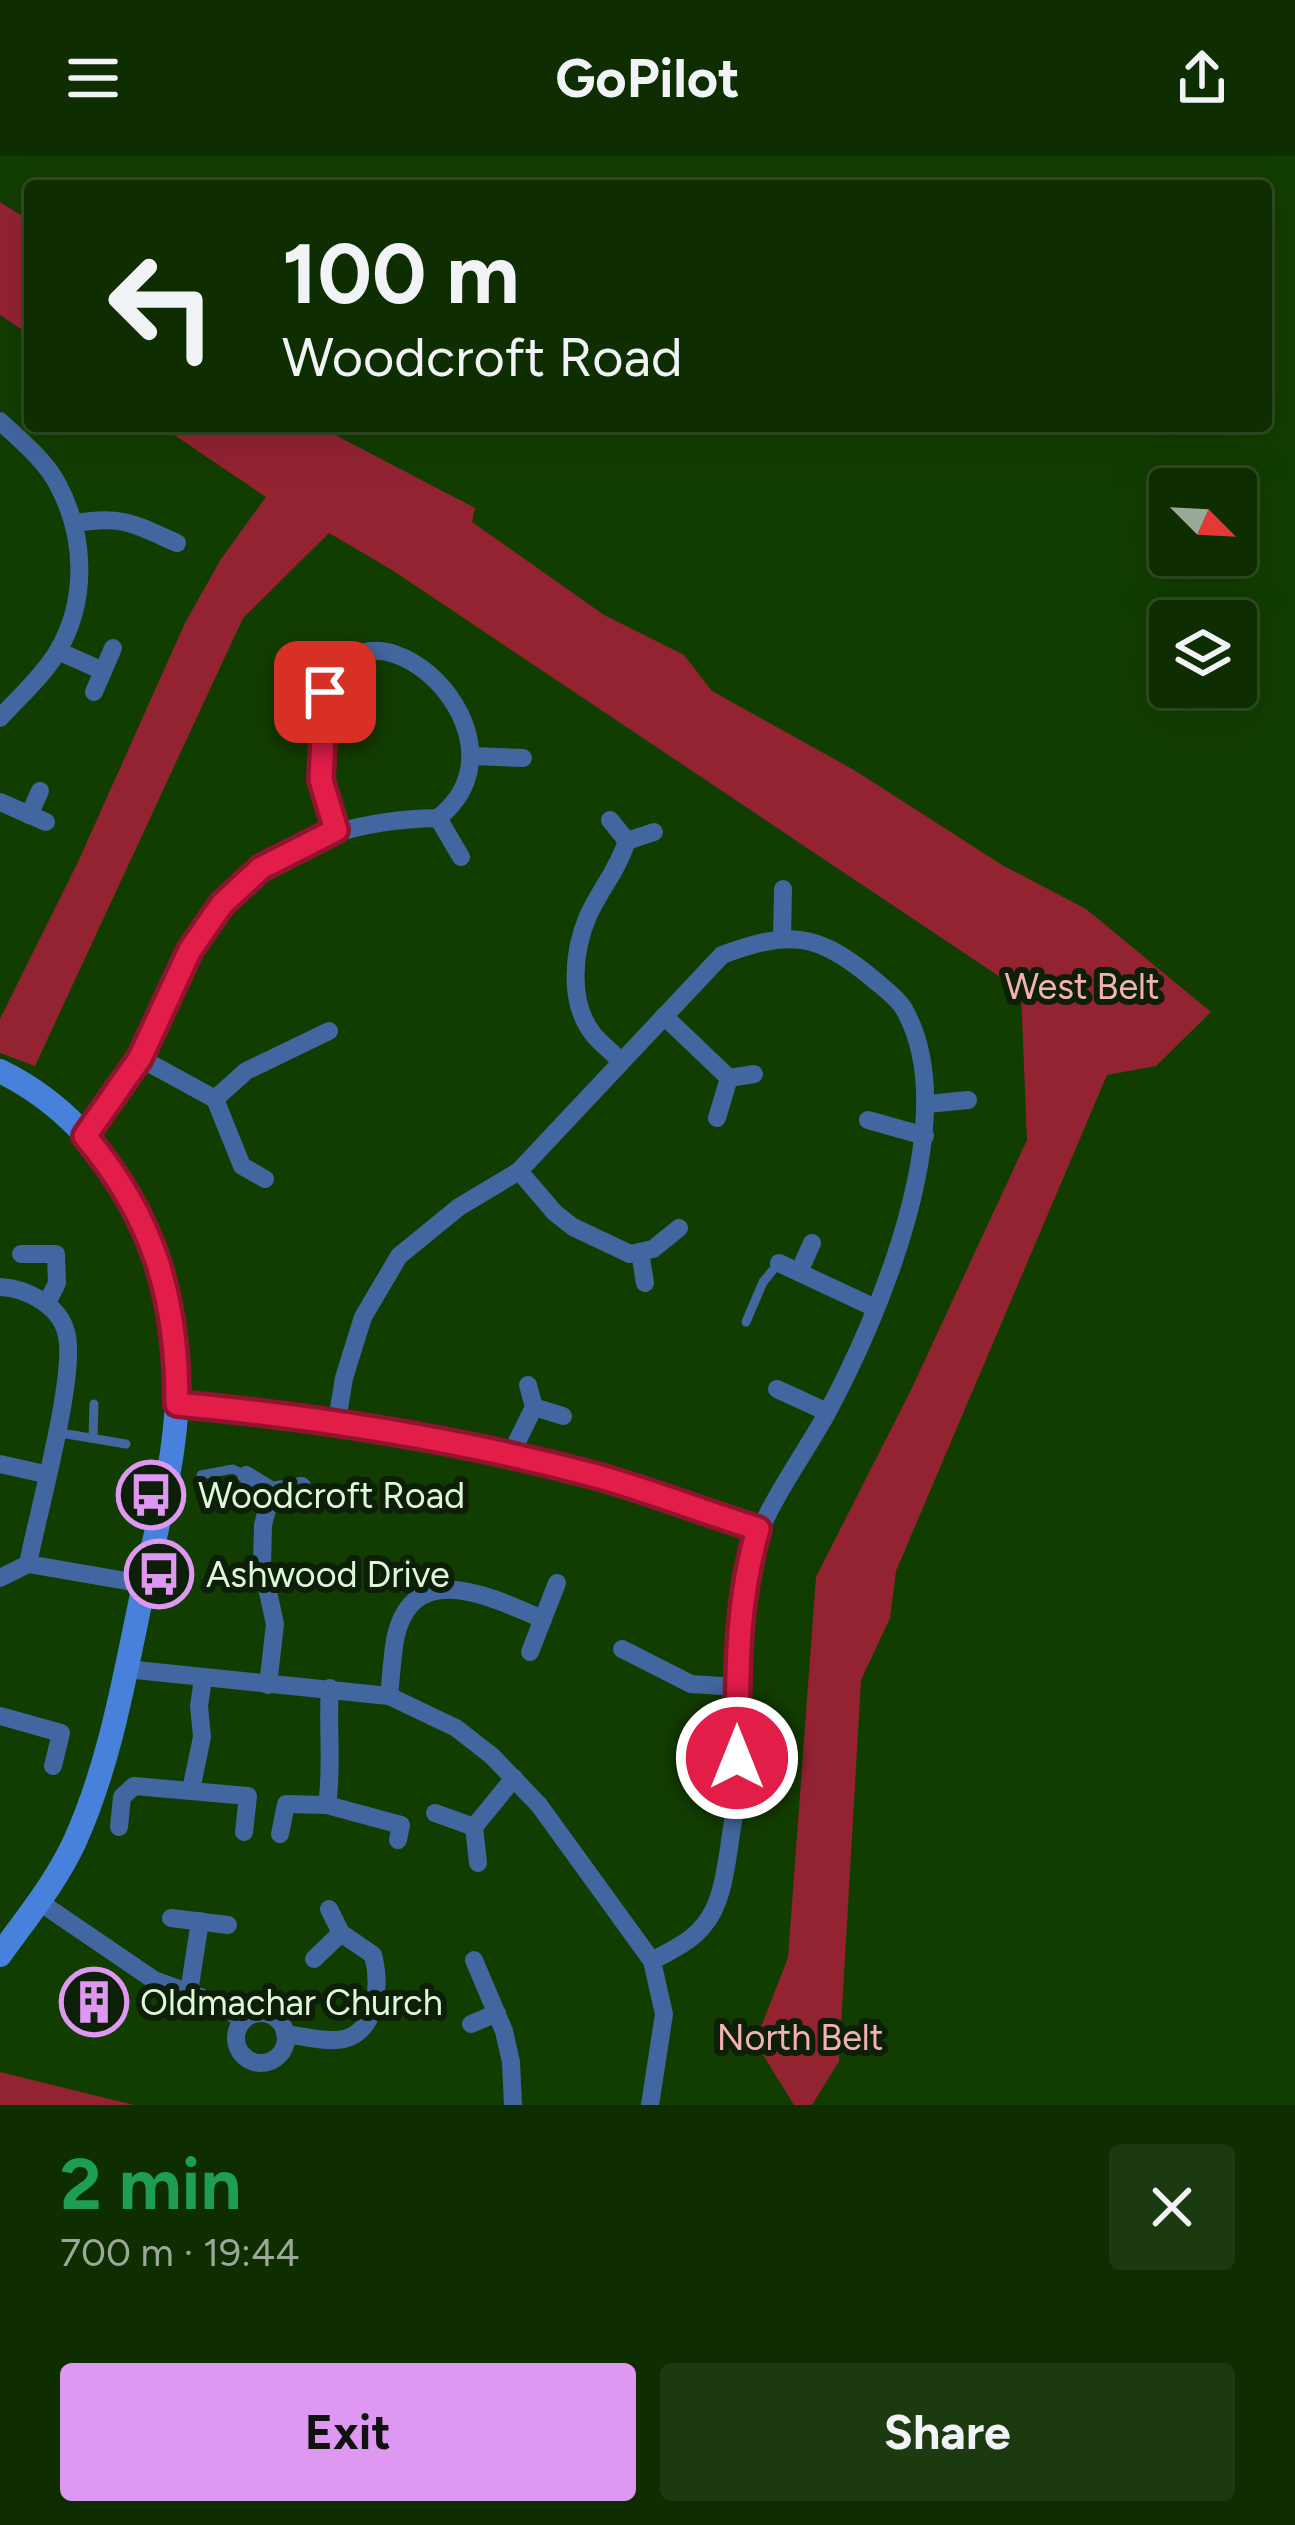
<!DOCTYPE html>
<html lang="en">
<head>
<meta charset="utf-8">
<style>
  :root { --surface:#0e2e01; --page:#1c3a10; --text:#f1f3f6; --muted:#9ba899; --line:#2e4a23; --accent:#de98f2 }
  body { margin:0; font-family:Figtree,sans-serif; background:var(--page); color:var(--text); height:100vh; display:flex; flex-direction:column; font-size:45px; white-space:nowrap }
  * { box-sizing:border-box; margin:0 }
  p { font-size:39px; color:var(--muted) }
  .icon { flex:none; width:66px; height:66px; fill:none; stroke:currentColor; stroke-width:2; stroke-linecap:round; stroke-linejoin:round }
  .map { position:relative; height:1949px; overflow:hidden }
  .sheet { display:flex; flex-direction:column; background:var(--surface); flex:1 }
  .sheet>* { flex:none }
  .hud { position:absolute; left:24px; top:24px; width:1248px; height:252px; border-radius:12px; box-shadow:0 12px 48px #0002,0 0 0 3px var(--line); background:#0e2e01; color:var(--text); overflow:hidden }
  .needle { width:78px; rotate:114deg }
  .controls { position:absolute; left:1149px; top:312px; display:grid; gap:24px }
  .controls a { display:grid; place-items:center; width:108px; height:108px; border-radius:12px; background:var(--surface); box-shadow:0 12px 48px #0002,0 0 0 3px var(--line); font-size:60px }
  .pin { position:absolute; display:grid; place-items:center; width:102px; height:102px; color:#fff; margin:-51px; border-radius:24px; box-shadow:0 6px 18px #0006 }
  .me { position:absolute; width:132px; margin:-66px; rotate:0deg; stroke-linejoin:round; filter:drop-shadow(0 0 9px #0008) }
  .turn { display:flex; align-items:center; gap:42px; height:252px; padding:0 60px; font-size:54px }
  .turn .icon { width:156px; height:156px; stroke-width:2.5 }
  .turn b { display:block; font-size:84px; line-height:102px }
  .round { display:grid; place-items:center; flex:none; width:126px; height:126px; border-radius:12px; background:var(--page) }
  .summary { display:flex; align-items:center; justify-content:space-between; height:204px; padding:0 60px }
  h1 { font-size:72px; font-weight:700; line-height:90px; color:#1e9e55 }
  .button { display:flex; gap:24px; margin-top:auto; padding:24px 60px }
  .button a { flex:1; height:138px; border-radius:12px; background:var(--accent); color:#111; font-size:48px; font-weight:700; line-height:138px; text-align:center }
  .button a+a { background:var(--page); color:var(--text) }
  header { display:flex; justify-content:space-between; align-items:center; height:156px; padding:0 60px; background:var(--surface); font-size:54px; font-weight:700 }
  .map>svg:first-child { display:block }
  .green { fill:#942332 }
  .lines { fill:none; stroke-linecap:round; stroke-linejoin:round }
  .lane { stroke:#42669f; stroke-width:9 }
  .street { stroke:#42669f; stroke-width:18 }
  .secondary { stroke:#4781db; stroke-width:24 }
  .route-casing { stroke:#92132f; stroke-width:30 }
  .route { stroke:#e11d48; stroke-width:21 }
  .labels { text-anchor:middle; dominant-baseline:central; stroke-width:12; stroke-linejoin:round; paint-order:stroke }
  .park-label { font-size:36px; fill:#f3b2b2; stroke:#0d1f08 }
  .poi-label { font-size:36px; fill:#e0f8d9; stroke:#0d1f08; text-anchor:start }
</style>
</head>
<body>
<header><svg class="icon" aria-label="menu" viewBox="0 0 24 24"><path d="M4 6h16M4 12h16M4 18h16"/></svg>GoPilot<svg class="icon" aria-label="share" viewBox="0 0 24 24"><path d="M12 15V3M7 8l5-5 5 5M5 13v7h14v-7"/></svg></header>
<div class="map">
<svg width="1295" height="1949" viewBox="0 0 1295 1949">
  <rect width="100%" height="100%" fill="#123d01"/>
  <g class="green">
    <path d="M 0,46 L 30,65 L 30,179 L 0,159 Z"/>
    <path d="M 161,270 L 318,270 L 475,352 L 472,366 L 604,459 L 684,499 L 712,535 L 854,614 L 1002,709 L 1086,753 L 1211,856 L 1156,910 L 1107,919 L 896,1415 L 890,1462 L 861,1524 L 839,1905 L 812,1949 L 794,1949 L 755,1886 L 788,1802 L 816,1421 L 911,1234 L 1027,984 L 1021,835 L 392,414 L 329,377 L 243,462 L 35,910 L 0,897 L 0,863 L 78,706 L 185,467 L 221,403 L 266,341 Z"/>
    <path d="M 0,1916 L 134,1949 L 0,1949 Z"/>
  </g>
  <g class="lines">
    <g class="lane">
      <path d="M 746,1166 L 763,1126 L 778,1108"/>
      <path d="M 55,1276 L 126,1288"/>
      <path d="M 93,1282 L 94,1248"/>
      <path d="M 201,1319 L 233,1313 L 246,1319"/>
    </g>
    <g class="street">
      <path d="M 0,265 C 19,283 45,304 57,327 C 86,380 88,446 56,498 C 41,522 19,541 0,562"/>
      <path d="M 75,367 C 123,359 134,368 177,387"/>
      <path d="M 58,495 L 103,515"/>
      <path d="M 94,536 L 113,492"/>
      <path d="M 472,600 L 523,602"/>
      <path d="M 0,646 L 46,666"/>
      <path d="M 29,659 L 40,635"/>
      <path d="M 438,662 L 461,701"/>
      <path d="M 610,664 L 627,685 C 617,715 601,732 588,760 C 573,795 568,846 593,878 C 600,887 612,896 620,904"/>
      <path d="M 627,685 L 654,676"/>
      <path d="M 782,783 L 783,733"/>
      <path d="M 664,860 L 729,922 L 717,962"/>
      <path d="M 140,902 L 215,943"/>
      <path d="M 729,922 L 754,918"/>
      <path d="M 927,948 L 968,944"/>
      <path d="M 868,964 L 925,980"/>
      <path d="M 85,980 C 111,945 136,911 155,871 C 167,846 176,819 190,795 C 243,699 334,664 438,662 C 549,574 339,397 323,564 C 319,604 322,636 336,674"/>
      <path d="M 519,1015 L 555,1057 L 573,1071 L 630,1098 L 653,1093 L 679,1072"/>
      <path d="M 265,1023 L 242,1010 L 215,943 L 246,915 L 329,875"/>
      <path d="M 640,1096 L 645,1127"/>
      <path d="M 21,1098 L 56,1098 L 57,1127 L 47,1147"/>
      <path d="M 779,1107 L 873,1151"/>
      <path d="M 799,1116 L 812,1087"/>
      <path d="M 0,1131 C 26,1132 59,1149 66,1176 C 78,1215 37,1360 28,1408"/>
      <path d="M 528,1229 L 534,1251 L 563,1260"/>
      <path d="M 777,1233 L 827,1256"/>
      <path d="M 177,1248 C 317,1262 457,1283 593,1319 C 648,1334 703,1356 758,1373"/>
      <path d="M 337,1265 L 344,1222 L 363,1161 L 399,1100 L 459,1051 L 519,1015 L 722,799 C 788,775 815,775 872,822 C 882,831 897,841 904,853 C 965,960 879,1161 826,1259 C 798,1309 761,1356 747,1412 C 728,1486 744,1563 737,1638 C 735,1656 731,1675 729,1692 C 725,1718 721,1749 704,1769 C 691,1786 670,1795 652,1805"/>
      <path d="M 510,1300 L 534,1251"/>
      <path d="M 0,1308 L 45,1318"/>
      <path d="M 246,1319 L 272,1335 L 302,1330"/>
      <path d="M 0,1422 L 28,1408 L 144,1428"/>
      <path d="M 622,1493 L 691,1528 L 737,1531"/>
      <path d="M 530,1496 L 557,1427"/>
      <path d="M 126,1513 L 389,1540 L 456,1572 L 492,1600 L 539,1649 L 652,1805 L 664,1858 L 650,1949"/>
      <path d="M 268,1529 L 275,1468 L 262,1409 L 263,1369 L 272,1335"/>
      <path d="M 389,1540 C 391,1522 392,1502 395,1484 C 412,1399 494,1443 543,1463"/>
      <path d="M 0,1560 L 61,1577 L 53,1610"/>
      <path d="M 191,1634 L 202,1581 L 199,1550 L 203,1523"/>
      <path d="M 327,1649 C 333,1610 327,1572 330,1532"/>
      <path d="M 435,1657 L 474,1671"/>
      <path d="M 119,1671 L 122,1641 L 134,1630 L 248,1640 L 244,1676"/>
      <path d="M 280,1678 L 286,1648 L 327,1649 L 401,1669 L 398,1684"/>
      <path d="M 478,1707 L 474,1671 L 514,1622"/>
      <path d="M 41,1747 L 154,1824 L 219,1848 L 243,1864"/>
      <path d="M 171,1762 L 228,1769"/>
      <path d="M 314,1803 L 341,1777"/>
      <path d="M 474,1804 L 504,1875 L 511,1906 L 513,1949"/>
      <path d="M 189,1836 L 200,1765"/>
      <circle cx="261" cy="1882" r="25"/>
      <path d="M 471,1868 L 497,1857"/>
      <path d="M 285,1878 C 302,1880 328,1887 344,1883 C 379,1874 380,1825 373,1799 L 341,1777 L 329,1753"/>
    </g>
    <path class="secondary" d="M 0,915 C 121,974 181,1113 177,1242 C 175,1311 154,1381 140,1448 C 123,1529 109,1609 75,1685 C 55,1728 27,1761 0,1799"/>
  </g>
  <g class="lines">
    <defs>
      <path id="route" d="M 325,536 L 321,624 L 336,674 L 261,712 L 222,748 L 190,794 L 140,902 L 85,980 C 154,1062 177,1141 177,1248 C 317,1261 457,1283 593,1319 C 648,1334 703,1356 758,1373 C 735,1452 738,1521 737,1602"/>
    </defs>
    <use href="#route" class="route-casing"/>
    <use href="#route" class="route"/>
  </g>
  <defs>
    <symbol id="bus-ring" viewBox="-11 -11 22 22"><circle r="9.5" fill="#0d1f08" stroke="#de98f2" stroke-width="1.5"/><path d="M-5-6H5V4H4V6H2V4H-2V6H-4V4H-5ZM-3.5-4V0h7V-4ZM-3.5 1.2v1.5H-2V1.2ZM2 1.2v1.5H3.5V1.2Z" fill="#de98f2"/></symbol>
    <symbol id="building-ring" viewBox="-11 -11 22 22"><circle r="9.5" fill="#0d1f08" stroke="#de98f2" stroke-width="1.5"/><path d="M-4-6H4V6H1V3H-1V6H-4ZM-2.5-4.3h1.7v1.8h-1.7ZM.8-4.3h1.7v1.8H.8ZM-2.5-1h1.7V.8h-1.7ZM.8-1h1.7V.8H.8Z" fill="#de98f2"/></symbol>
  </defs>
  <g fill-rule="evenodd">
    <use href="#bus-ring" x="113" y="1301" width="76" height="76"/>
    <use href="#bus-ring" x="121" y="1380" width="76" height="76"/>
    <use href="#building-ring" x="56" y="1808" width="76" height="76"/>
  </g>
  <g class="labels">
    <g class="park-label">
      <text x="1082" y="830">West Belt</text>
      <text x="800" y="1881">North Belt</text>
    </g>
    <g class="poi-label">
      <text x="198" y="1339">Woodcroft Road</text>
      <text x="206" y="1418">Ashwood Drive</text>
      <text x="140" y="1846">Oldmachar Church</text>
    </g>
  </g>
</svg>
<div class="controls">
<a><svg class="needle" viewBox="-14 -14 28 28"><path d="M0-13l5 13h-10z" fill="#e53935"/><path d="M0 13l5-13h-10z" fill="#9ba899"/></svg></a>
<a><svg class="icon" aria-label="layers" viewBox="0 0 24 24"><path d="M12 4l9 5-9 5-9-5zM3 14l9 5 9-5"/></svg></a>
</div>
<div class="pin" style="left:325px;top:536px;background:#d93025"><svg class="icon" aria-label="arrive" viewBox="0 0 24 24"><path d="M6 21V4h12l-3 4 3 4H6"/></svg></div>
<svg class="me" style="left:737px;top:1602px" viewBox="-20 -20 40 40"><circle r="17" fill="#e11d48" stroke="#fff" stroke-width="3"/><path d="M0-11L8 9 0 5-8 9z" fill="#fff"/></svg>
<div class="hud">
<div class="turn"><svg class="icon" aria-label="left" viewBox="0 0 24 24"><path d="M17 20v-9H6M10 6l-5 5 5 5"/></svg><div><b>100 m</b>Woodcroft Road</div></div>
</div>
</div>
<section class="sheet">
<div class="summary"><div><h1>2 min</h1><p>700 m · 19:44</p></div><a class="round"><svg class="icon" aria-label="close" viewBox="0 0 24 24"><path d="M6 6l12 12M18 6L6 18"/></svg></a></div>
<div class="button"><a>Exit</a><a>Share</a></div>
</section>
</body>
</html>
